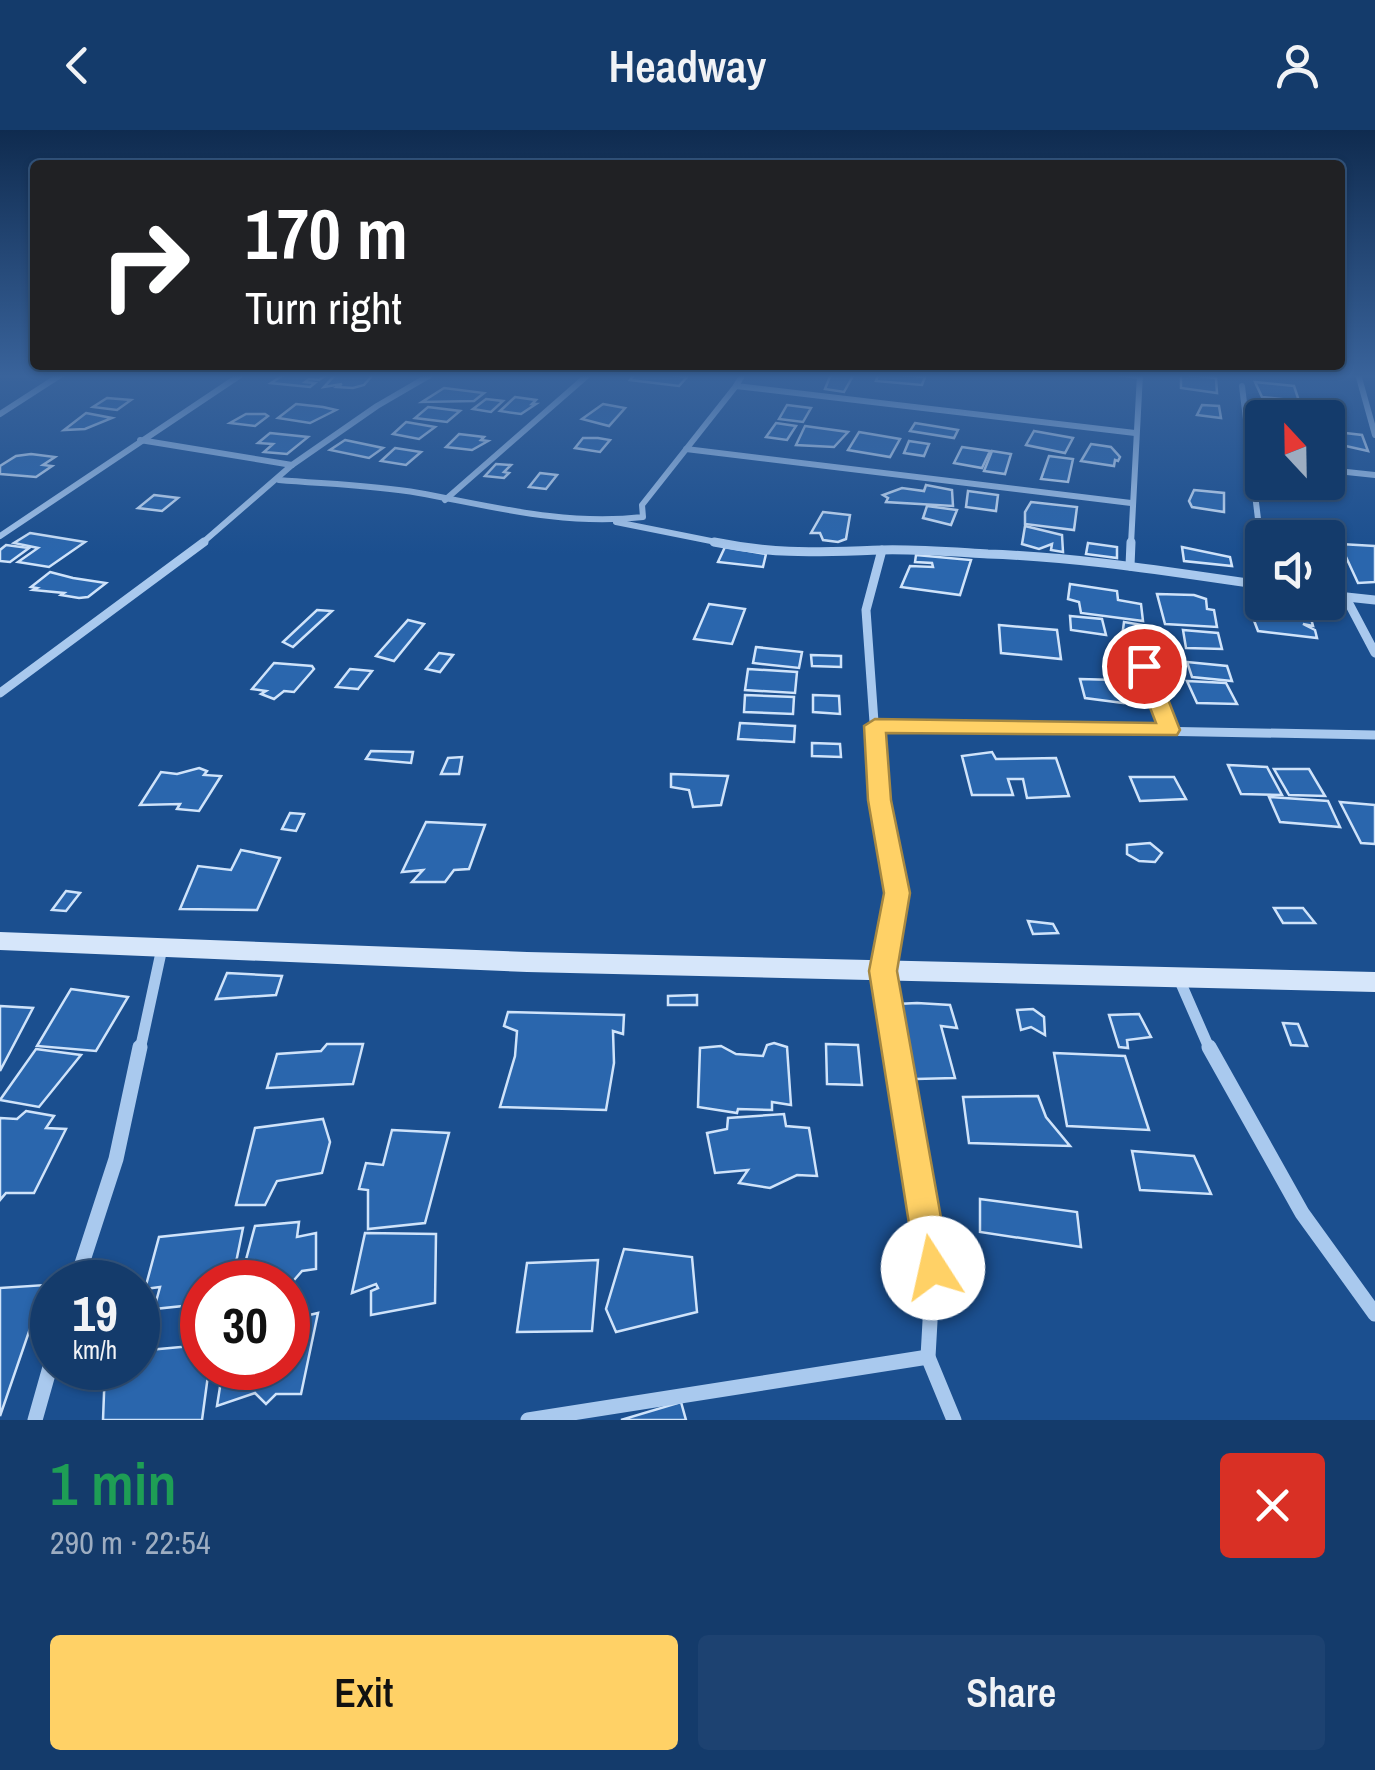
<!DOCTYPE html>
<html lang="en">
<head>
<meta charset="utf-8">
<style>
  :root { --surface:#143b6b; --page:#1d4271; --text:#f1f3f6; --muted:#9dadc1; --line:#33557e; --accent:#ffd166 }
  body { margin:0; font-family:"Archivo Narrow",sans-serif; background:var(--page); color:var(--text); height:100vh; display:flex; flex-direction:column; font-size:38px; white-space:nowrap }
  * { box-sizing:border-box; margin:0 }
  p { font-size:32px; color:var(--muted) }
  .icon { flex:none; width:55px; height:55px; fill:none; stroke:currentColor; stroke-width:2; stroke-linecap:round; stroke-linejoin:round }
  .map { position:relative; height:1290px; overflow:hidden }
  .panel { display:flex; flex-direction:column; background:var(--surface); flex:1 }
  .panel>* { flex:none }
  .guide { position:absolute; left:30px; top:30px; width:1315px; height:210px; border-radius:10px; box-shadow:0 2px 8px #0004,0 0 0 2px var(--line); background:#202124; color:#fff; overflow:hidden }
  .needle { width:65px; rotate:338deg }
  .controls { position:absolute; left:1245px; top:270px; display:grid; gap:20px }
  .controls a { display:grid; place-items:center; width:100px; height:100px; border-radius:10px; background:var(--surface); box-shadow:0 2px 8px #0004,0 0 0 2px var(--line); font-size:50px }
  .speed { position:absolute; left:30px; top:1130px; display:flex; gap:20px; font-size:50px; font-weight:700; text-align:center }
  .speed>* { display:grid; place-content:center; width:130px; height:130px; border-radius:50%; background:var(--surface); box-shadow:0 2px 8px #0004,0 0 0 2px var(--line); line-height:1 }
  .speed small { font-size:25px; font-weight:400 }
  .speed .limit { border:15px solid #d22; background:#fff; color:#111 }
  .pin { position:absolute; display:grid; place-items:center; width:85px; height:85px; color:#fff; margin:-42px; border:5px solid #fff; border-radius:50%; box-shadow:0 2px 10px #0007 }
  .me { position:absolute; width:110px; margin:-55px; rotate:350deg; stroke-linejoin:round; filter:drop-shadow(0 0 8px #0008) }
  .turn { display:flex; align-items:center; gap:35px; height:210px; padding:0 50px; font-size:45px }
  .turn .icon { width:130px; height:130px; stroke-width:2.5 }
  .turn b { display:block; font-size:70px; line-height:85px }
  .round { display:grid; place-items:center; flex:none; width:105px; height:105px; border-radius:10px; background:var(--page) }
  .head { display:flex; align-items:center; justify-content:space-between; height:170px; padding:0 50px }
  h1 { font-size:60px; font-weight:600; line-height:75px; color:#1e9e55 }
  .primary-button { display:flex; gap:20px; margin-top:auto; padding:20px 50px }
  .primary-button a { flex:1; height:115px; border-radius:10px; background:var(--accent); color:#111; font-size:40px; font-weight:600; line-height:115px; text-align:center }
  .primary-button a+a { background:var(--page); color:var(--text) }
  header { display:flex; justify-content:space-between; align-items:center; height:130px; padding:0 50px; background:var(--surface); font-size:45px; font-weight:600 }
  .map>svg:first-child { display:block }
  .building { fill:#2a66ad; stroke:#cfe3fa; stroke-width:2.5 }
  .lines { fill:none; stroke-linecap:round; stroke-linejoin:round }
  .street-far3 { stroke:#a9c9ee; stroke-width:6 }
  .street-far2 { stroke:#a9c9ee; stroke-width:9 }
  .street-far1 { stroke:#a9c9ee; stroke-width:11 }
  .street { stroke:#a9c9ee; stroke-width:15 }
  .secondary { fill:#d6e6fa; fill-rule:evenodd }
  .route { fill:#ffd166; stroke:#a68842; stroke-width:2.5 }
</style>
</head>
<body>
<header><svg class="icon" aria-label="back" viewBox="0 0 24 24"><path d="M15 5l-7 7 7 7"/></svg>Headway<svg class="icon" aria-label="person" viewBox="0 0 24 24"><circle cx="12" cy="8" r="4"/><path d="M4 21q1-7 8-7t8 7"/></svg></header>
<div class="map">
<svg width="1375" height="1290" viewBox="0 0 1375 1290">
  <rect width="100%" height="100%" fill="#1b4f8f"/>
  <g class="building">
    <path d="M 285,244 L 328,244 L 319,250 L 309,249 L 305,252 L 315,253 L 310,257 L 271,253 Z"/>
    <path d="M 336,244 L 367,244 L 371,247 L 364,255 L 353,258 L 337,257 L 342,254 L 324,257 Z"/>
    <path d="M 635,244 L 664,244 L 687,247 L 679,256 L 630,250 Z"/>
    <path d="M 831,244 L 854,244 L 844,262 L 825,259 Z"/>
    <path d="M 879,244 L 891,244 L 925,247 L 922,255 L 876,251 Z"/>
    <path d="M 1181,244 L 1216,248 L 1217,263 L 1181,258 Z"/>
    <path d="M 1255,252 L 1294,256 L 1299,271 L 1262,267 Z"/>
    <path d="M 444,258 L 484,263 L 474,271 L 422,272 Z"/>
    <path d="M 515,267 L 536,270 L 532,274 L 536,274 L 521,284 L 500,281 Z"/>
    <path d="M 107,268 L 131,270 L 117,280 L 93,277 Z"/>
    <path d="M 486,269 L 503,271 L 491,282 L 473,279 Z"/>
    <path d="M 296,274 L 323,277 L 336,280 L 310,293 L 278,288 Z"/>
    <path d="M 603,274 L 625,278 L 609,296 L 582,289 Z"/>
    <path d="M 787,275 L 811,278 L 803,292 L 779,289 Z"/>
    <path d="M 1202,275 L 1219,276 L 1221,288 L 1197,285 Z"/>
    <path d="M 428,277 L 460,281 L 447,292 L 415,288 Z"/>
    <path d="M 86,283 L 112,288 L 85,299 L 64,300 Z"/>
    <path d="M 246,284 L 265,284 L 268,286 L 255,296 L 230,293 Z"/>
    <path d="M 406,292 L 435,297 L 419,309 L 393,304 Z"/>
    <path d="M 776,293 L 796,296 L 787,310 L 766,307 Z"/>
    <path d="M 915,293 L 958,300 L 954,308 L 910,301 Z"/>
    <path d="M 805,296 L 848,302 L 834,317 L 796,315 Z"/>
    <path d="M 1034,301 L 1073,308 L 1065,323 L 1026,315 Z"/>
    <path d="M 1328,301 L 1362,305 L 1368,321 L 1328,312 Z"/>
    <path d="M 859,302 L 900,309 L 890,327 L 848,320 Z"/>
    <path d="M 270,303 L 308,307 L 287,324 L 264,322 L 273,314 L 258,313 Z"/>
    <path d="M 459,304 L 484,307 L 481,310 L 488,311 L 472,320 L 446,317 Z"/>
    <path d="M 583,308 L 598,308 L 610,310 L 600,322 L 575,318 Z"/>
    <path d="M 345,310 L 383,318 L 369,328 L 330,320 Z"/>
    <path d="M 909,311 L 929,314 L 924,326 L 904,323 Z"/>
    <path d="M 1091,314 L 1111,317 L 1120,327 L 1118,331 L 1115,330 L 1114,336 L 1081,331 Z"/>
    <path d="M 962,317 L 990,321 L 982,338 L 954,333 Z"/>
    <path d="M 395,318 L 421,322 L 406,335 L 381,331 Z"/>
    <path d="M 992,321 L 1011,324 L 1005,344 L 984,341 Z"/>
    <path d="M 31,324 L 55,327 L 43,335 L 52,336 L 36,347 L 0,344 L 0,336 L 16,326 Z"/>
    <path d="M 1049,326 L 1073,329 L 1068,352 L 1041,349 Z"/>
    <path d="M 496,334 L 511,335 L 504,342 L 509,343 L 504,348 L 485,346 Z"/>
    <path d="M 540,343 L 557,345 L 546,359 L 529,357 Z"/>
    <path d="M 926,355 L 952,360 L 953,376 L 886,372 L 888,368 L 883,365 L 902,358 L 924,361 Z"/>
    <path d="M 1194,360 L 1224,363 L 1224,382 L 1192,377 L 1189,371 Z"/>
    <path d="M 968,361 L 998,365 L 996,381 L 966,377 Z"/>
    <path d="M 154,365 L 178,368 L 162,381 L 138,378 Z"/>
    <path d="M 1031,372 L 1077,377 L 1074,400 L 1025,394 L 1025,382 Z"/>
    <path d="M 927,376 L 957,380 L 951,395 L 923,388 Z"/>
    <path d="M 823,382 L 850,385 L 846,409 L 838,412 L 823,410 L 820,403 L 811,403 Z"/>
    <path d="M 1025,396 L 1062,405 L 1063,422 L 1051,420 L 1052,414 L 1039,419 L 1022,414 Z"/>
    <path d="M 30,403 L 85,412 L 49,437 L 18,432 L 38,418 L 14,413 Z"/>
    <path d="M 1088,413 L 1117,417 L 1117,428 L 1086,424 Z"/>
    <path d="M 1340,414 L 1375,416 L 1375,452 L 1358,453 Z"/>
    <path d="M 6,415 L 29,418 L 10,432 L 0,431 L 0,420 Z"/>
    <path d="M 725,417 L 766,424 L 763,437 L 718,432 Z"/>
    <path d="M 1182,417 L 1230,427 L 1232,436 L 1184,431 Z"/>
    <path d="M 916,425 L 971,430 L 960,465 L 901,457 L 910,436 L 933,437 L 932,433 L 915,432 Z"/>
    <path d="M 50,442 L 73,448 L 106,453 L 88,467 L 79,468 L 61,465 L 64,463 L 33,460 L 37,458 L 31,457 Z"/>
    <path d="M 1070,454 L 1117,461 L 1118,470 L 1141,474 L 1143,491 L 1081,483 L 1079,472 L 1068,469 Z"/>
    <path d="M 1157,464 L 1194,465 L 1206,469 L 1207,479 L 1214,480 L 1217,497 L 1165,494 Z"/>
    <path d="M 1247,472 L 1276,477 L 1277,481 L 1310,485 L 1313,496 L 1303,494 L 1315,500 L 1317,508 L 1258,501 Z"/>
    <path d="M 709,474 L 745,479 L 732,514 L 694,509 Z"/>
    <path d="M 317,480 L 332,481 L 293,517 L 283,512 Z"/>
    <path d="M 1070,486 L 1102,489 L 1106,505 L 1071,500 Z"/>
    <path d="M 408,490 L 424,494 L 394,531 L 376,526 Z"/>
    <path d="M 1124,492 L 1160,498 L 1159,514 L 1122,507 Z"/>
    <path d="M 999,495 L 1057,500 L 1061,529 L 1001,523 Z"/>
    <path d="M 1183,500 L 1218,503 L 1222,519 L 1186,518 Z"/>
    <path d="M 756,517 L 802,522 L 799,538 L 753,533 Z"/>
    <path d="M 439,523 L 453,525 L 440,542 L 426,539 Z"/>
    <path d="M 811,525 L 841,526 L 841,537 L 812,536 Z"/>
    <path d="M 1187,532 L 1227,536 L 1232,551 L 1192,547 Z"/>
    <path d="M 274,533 L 312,536 L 314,539 L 294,562 L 284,561 L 274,569 L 261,564 L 266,561 L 252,559 Z"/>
    <path d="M 350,539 L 372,541 L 358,559 L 336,557 Z"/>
    <path d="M 748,539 L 797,542 L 795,563 L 745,560 Z"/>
    <path d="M 1080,549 L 1115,550 L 1123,573 L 1085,568 Z"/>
    <path d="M 1187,551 L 1226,553 L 1237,574 L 1197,573 Z"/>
    <path d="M 745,565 L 794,567 L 793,584 L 744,582 Z"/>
    <path d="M 813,565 L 839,566 L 840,584 L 813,582 Z"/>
    <path d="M 740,593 L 795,596 L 794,612 L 738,609 Z"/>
    <path d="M 812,613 L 840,614 L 841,627 L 812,626 Z"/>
    <path d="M 371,621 L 413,622 L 411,633 L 366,629 Z"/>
    <path d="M 992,622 L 996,629 L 1056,628 L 1069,666 L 1027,668 L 1023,649 L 1008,649 L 1013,665 L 972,665 L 962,626 Z"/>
    <path d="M 462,627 L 459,644 L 441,644 L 448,628 Z"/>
    <path d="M 1228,635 L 1267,637 L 1282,665 L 1241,664 Z"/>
    <path d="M 199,638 L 207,641 L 204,645 L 221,646 L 199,681 L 177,679 L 180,674 L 140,675 L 161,642 L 177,644 Z"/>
    <path d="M 1274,639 L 1309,639 L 1325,666 L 1289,665 Z"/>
    <path d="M 671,644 L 728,646 L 721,675 L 693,677 L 689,660 L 671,657 Z"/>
    <path d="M 1130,647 L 1174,647 L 1186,669 L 1140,671 Z"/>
    <path d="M 1269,667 L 1328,671 L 1340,697 L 1280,692 Z"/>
    <path d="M 1340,672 L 1375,675 L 1375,714 L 1361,713 Z"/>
    <path d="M 290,683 L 304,684 L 296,701 L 282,699 Z"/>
    <path d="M 426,692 L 485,695 L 469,739 L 454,740 L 445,752 L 412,752 L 423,740 L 402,742 Z"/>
    <path d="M 1150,713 L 1162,723 L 1155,732 L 1139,731 L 1127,724 L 1127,715 Z"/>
    <path d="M 241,720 L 280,728 L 257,780 L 180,779 L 198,736 L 231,740 Z"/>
    <path d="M 66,761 L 80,763 L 66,781 L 52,780 Z"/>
    <path d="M 1274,778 L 1303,778 L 1315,793 L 1283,793 Z"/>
    <path d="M 1028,791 L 1053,794 L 1058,803 L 1033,804 Z"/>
    <path d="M 227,843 L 282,846 L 276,865 L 216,869 Z"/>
    <path d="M 71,859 L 128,867 L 96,921 L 37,916 Z"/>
    <path d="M 697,865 L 697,875 L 668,875 L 668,866 Z"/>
    <path d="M 917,873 L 950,875 L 957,898 L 941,896 L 955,948 L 916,949 L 897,874 Z"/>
    <path d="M 0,876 L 33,878 L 0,941 Z"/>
    <path d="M 1033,879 L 1044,887 L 1045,905 L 1031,897 L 1021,900 L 1017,880 Z"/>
    <path d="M 508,882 L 624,885 L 623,904 L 613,901 L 614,933 L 606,980 L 500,977 L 515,926 L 517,901 L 504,896 Z"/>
    <path d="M 1139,884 L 1151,907 L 1127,910 L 1128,918 L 1119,917 L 1109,885 Z"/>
    <path d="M 1283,893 L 1298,894 L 1307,916 L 1291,915 Z"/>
    <path d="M 774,913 L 787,917 L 791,975 L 772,972 L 772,980 L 738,979 L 737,983 L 698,977 L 700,918 L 721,916 L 736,924 L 763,926 L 767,915 Z"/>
    <path d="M 327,914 L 363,914 L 353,954 L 267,958 L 277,924 L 321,921 Z"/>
    <path d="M 826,914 L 858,915 L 862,955 L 827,954 Z"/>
    <path d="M 36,919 L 81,925 L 39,977 L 0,970 Z"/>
    <path d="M 1054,923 L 1125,926 L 1149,1000 L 1067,996 Z"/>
    <path d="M 1038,966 L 1046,987 L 1070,1016 L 969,1013 L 963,967 Z"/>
    <path d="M 26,981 L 54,986 L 46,998 L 66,999 L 34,1063 L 6,1063 L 0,1070 L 0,988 L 17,989 Z"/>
    <path d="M 784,984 L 786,996 L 809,998 L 817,1046 L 797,1045 L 770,1058 L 739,1053 L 748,1040 L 715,1043 L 707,1003 L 727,999 L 728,988 Z"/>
    <path d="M 323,989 L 330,1012 L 322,1043 L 277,1051 L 265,1075 L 236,1075 L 255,998 Z"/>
    <path d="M 392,1000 L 449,1003 L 425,1093 L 368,1099 L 368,1060 L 359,1059 L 366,1033 L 383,1035 Z"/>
    <path d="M 1132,1021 L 1194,1026 L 1211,1064 L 1140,1060 Z"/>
    <path d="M 980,1069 L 1077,1082 L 1081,1117 L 980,1102 Z"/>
    <path d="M 299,1092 L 297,1107 L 316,1103 L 316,1139 L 302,1141 L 288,1157 L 288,1152 L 240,1152 L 255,1096 Z"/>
    <path d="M 243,1098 L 232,1152 L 202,1152 L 202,1174 L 154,1179 L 160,1157 L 145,1159 L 159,1107 Z"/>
    <path d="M 365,1103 L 436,1104 L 435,1173 L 371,1185 L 371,1161 L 378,1158 L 376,1154 L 352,1163 Z"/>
    <path d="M 624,1119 L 692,1127 L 697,1182 L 616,1202 L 606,1179 Z"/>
    <path d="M 598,1130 L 592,1201 L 517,1202 L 527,1133 Z"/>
    <path d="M 45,1155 L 0,1286 L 0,1158 Z"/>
    <path d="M 318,1183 L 301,1264 L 276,1264 L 266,1274 L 255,1263 L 217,1276 L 223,1238 L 288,1238 L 288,1190 Z"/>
    <path d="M 202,1215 L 202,1238 L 209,1238 L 202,1290 L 103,1290 L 105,1238 L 138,1238 L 138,1221 Z"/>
    <path d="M 681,1272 L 686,1290 L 621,1290 Z"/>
  </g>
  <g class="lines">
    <g class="street-far3">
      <path d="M 743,244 L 736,256 L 1135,303"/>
      <path d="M 1121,244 L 1140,246"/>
      <path d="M 1358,244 L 1375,305"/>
      <path d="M 1242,256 L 1261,414"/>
      <path d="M 0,284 L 62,244"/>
      <path d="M 140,310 L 292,335"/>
      <path d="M 686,319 L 1131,373"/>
      <path d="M 1328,340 L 1375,345"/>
      <path d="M 279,350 C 326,354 373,355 419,363 C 495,377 566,396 643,387 L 642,375 L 736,256"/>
      <path d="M 445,370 L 589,244"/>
      <path d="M 616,392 L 726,414"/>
      <path d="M 0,406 L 242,244"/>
      <path d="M 201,414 L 292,335 L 377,276 L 432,244"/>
      <path d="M 1131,414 L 1140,244"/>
    </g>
    <g class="street-far2">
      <path d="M 714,412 C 779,425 815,422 881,420 C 916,419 953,422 988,424 C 1080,427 1171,442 1262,455"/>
      <path d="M 1261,412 L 1262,421"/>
      <path d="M 1130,436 L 1131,412"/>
      <path d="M 1328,465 L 1375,470"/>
      <path d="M 1346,468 L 1375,523"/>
      <path d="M 1144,537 L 1169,601"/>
      <path d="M 0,563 L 204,412"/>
      <path d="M 875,596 L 1375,605"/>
      <path d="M 877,634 L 866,480 L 882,420"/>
    </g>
    <g class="street-far1">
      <path d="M 876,632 L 879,670 L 897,763 L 883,841 L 896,920"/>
      <path d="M 1179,849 L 1210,920"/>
      <path d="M 140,920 L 162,818"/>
    </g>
    <g class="street">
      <path d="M 896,917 L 933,1138 L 928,1227 L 954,1290"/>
      <path d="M 1209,917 L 1302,1083 L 1375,1184"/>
      <path d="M 76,1152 L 116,1029 L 140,917"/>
      <path d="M 35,1290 L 52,1230"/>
      <path d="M 528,1290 L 928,1227"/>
    </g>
    <path class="secondary" d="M 0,802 L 527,822 L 1375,842 L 1375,862 L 527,842 L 0,820 Z"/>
  </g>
  <linearGradient id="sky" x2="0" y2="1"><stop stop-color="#0f2b4f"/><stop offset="0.58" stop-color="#39639b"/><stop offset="1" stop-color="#39639b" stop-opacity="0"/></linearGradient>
  <rect width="1375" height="424" fill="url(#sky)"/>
  <path class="route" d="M 1144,530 L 1155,536 L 1180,600 L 1177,605 L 886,603 L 891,670 L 910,763 L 897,841 L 950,1138 L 945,1150 L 933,1155 L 921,1150 L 916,1138 L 869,841 L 884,763 L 868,670 L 864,596 L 875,589 L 1156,593 L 1134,536 Z"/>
</svg>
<div class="controls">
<a><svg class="needle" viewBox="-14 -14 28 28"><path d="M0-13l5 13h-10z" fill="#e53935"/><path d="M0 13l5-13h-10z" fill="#9dadc1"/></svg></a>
<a><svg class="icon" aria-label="sound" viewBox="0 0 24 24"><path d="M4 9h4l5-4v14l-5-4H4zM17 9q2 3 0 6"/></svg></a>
</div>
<div class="speed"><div>19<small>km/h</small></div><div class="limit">30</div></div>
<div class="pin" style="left:1144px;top:536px;background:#d93025"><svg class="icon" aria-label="arrive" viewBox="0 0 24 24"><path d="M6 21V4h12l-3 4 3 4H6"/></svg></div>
<svg class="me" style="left:933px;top:1138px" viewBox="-20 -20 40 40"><circle r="19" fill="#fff"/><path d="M0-13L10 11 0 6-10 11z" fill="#ffd166"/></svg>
<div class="guide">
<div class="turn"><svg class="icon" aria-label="right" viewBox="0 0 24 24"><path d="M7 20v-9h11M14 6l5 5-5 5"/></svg><div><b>170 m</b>Turn right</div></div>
</div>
</div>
<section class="panel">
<div class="head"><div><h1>1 min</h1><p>290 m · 22:54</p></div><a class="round" style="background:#d93025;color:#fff"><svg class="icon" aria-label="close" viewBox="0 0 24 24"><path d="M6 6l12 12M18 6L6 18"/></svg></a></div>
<div class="primary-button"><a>Exit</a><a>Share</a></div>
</section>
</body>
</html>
